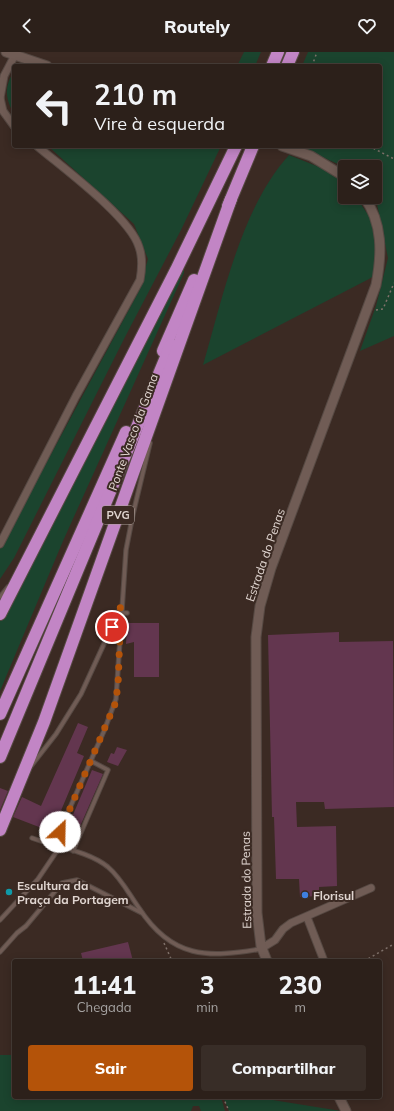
<!DOCTYPE html>
<html lang="pt">
<head>
<meta charset="utf-8">
<style>
  :root { --surface:#2c201a; --page:#382d27; --text:#f1f3f6; --muted:#a6a3a2; --line:#483e39; --accent:#b45309 }
  body { margin:0; font-family:Mulish,sans-serif; background:var(--page); color:var(--text); height:100vh; display:flex; flex-direction:column; font-size:15px; white-space:nowrap }
  * { box-sizing:border-box; margin:0 }
  p { font-size:13px; color:var(--muted) }
  .icon { flex:none; width:22px; height:22px; fill:none; stroke:currentColor; stroke-width:2; stroke-linecap:round; stroke-linejoin:round }
  .map { position:relative; flex:1; overflow:hidden }
  .sheet { position:absolute; left:12px; top:907px; width:370px; height:140px; display:flex; flex-direction:column; background:var(--surface); border-radius:4px; box-shadow:0 2px 10px #0003,0 0 0 1px var(--line) }
  .sheet>* { flex:none }
  .hud { position:absolute; left:12px; top:12px; width:370px; height:84px; border-radius:4px; box-shadow:0 2px 10px #0003,0 0 0 1px var(--line); background:#2c201a; color:var(--text); overflow:hidden }
  .buttons { position:absolute; left:338px; top:108px; display:grid; gap:8px }
  .buttons a { display:grid; place-items:center; width:44px; height:44px; border-radius:4px; background:var(--surface); box-shadow:0 2px 10px #0003,0 0 0 1px var(--line); font-size:20px }
  .pin { position:absolute; display:grid; place-items:center; width:34px; height:34px; color:#fff; margin:-17px; border:2px solid #fff; border-radius:50%; box-shadow:0 1px 4px #0007 }
  .me { position:absolute; width:44px; margin:-22px; rotate:24deg; stroke-linejoin:round; filter:drop-shadow(0 0 3px #0008) }
  .turn { display:flex; align-items:center; gap:14px; height:84px; padding:0 16px; font-size:18px }
  .turn .icon { width:52px; height:52px; stroke-width:2.5 }
  .turn b { display:block; font-size:28px; line-height:34px }
  .eta { display:flex; justify-content:space-evenly; align-items:center; height:68px; text-align:center }
  .eta b { font-size:24px; font-weight:800; line-height:28px }
  .action { display:flex; gap:8px; margin-top:auto; padding:8px 16px }
  .action a { flex:1; height:46px; border-radius:4px; background:var(--accent); color:#fff; font-size:16px; font-weight:800; line-height:46px; text-align:center }
  .action a+a { background:var(--page); color:var(--text) }
  header { display:flex; justify-content:space-between; align-items:center; height:52px; padding:0 16px; background:var(--surface); font-size:18px; font-weight:800 }
  .map>svg:first-child { display:block }
  .green { fill:#1b442e }
  .building { fill:#63364f }
  .lines { fill:none; stroke-linecap:round; stroke-linejoin:round }
  .service-casing { stroke:#564943; stroke-width:5.5 }
  .minor-casing { stroke:#564943; stroke-width:9 }
  .tertiary-casing { stroke:#564943; stroke-width:11 }
  .motorway-casing { stroke:#564943; stroke-width:14 }
  .path { stroke:#80726b; stroke-width:1.5; stroke-dasharray:2 3; stroke-linecap:butt }
  .service { stroke:#705c55; stroke-width:3.5 }
  .minor { stroke:#705c55; stroke-width:7 }
  .tertiary { stroke:#705c55; stroke-width:9 }
  .motorway { stroke:#c285c5; stroke-width:12 }
  .route { stroke:#b45309; stroke-width:7; stroke-dasharray:0 12.6 }
  .culture-dot { fill:#0f9aa8; stroke:#3b2a23; stroke-width:1.5 }
  .shop-dot { fill:#3f7fe0; stroke:#3b2a23; stroke-width:1.5 }
  .labels { text-anchor:middle; dominant-baseline:central; stroke-width:4; stroke-linejoin:round; paint-order:stroke }
  .shield { fill:#3b2a23; stroke:#aea29c; stroke-width:1 }
  .shield-label { font-size:11px; font-weight:bold; fill:#e0d5d0 }
  .street-label { font-size:12px; fill:#e0d5d0; stroke:#3b2a23 }
  .poi-label { font-size:12px; font-weight:bold; fill:#e0d5d0; stroke:#3b2a23; text-anchor:start }
</style>
</head>
<body>
<header><svg class="icon" aria-label="back" viewBox="0 0 24 24"><path d="M15 5l-7 7 7 7"/></svg>Routely<svg class="icon" aria-label="heart" viewBox="0 0 24 24"><path d="M12 20l-8-8c-3-5 5-10 8-4 3-6 11-1 8 4z"/></svg></header>
<div class="map">
<svg width="394" height="1059" viewBox="0 0 394 1059">
  <rect width="100%" height="100%" fill="#3b2a23"/>
  <g class="green">
    <path d="M 244,0 L 261,0 L 255,14 L 237,14 Z"/>
    <path d="M 308,0 L 394,0 L 394,284 L 360,299 L 376,254 L 388,206 L 377,152 L 370,145 L 375,145 L 375,115 L 345,115 L 345,119 L 340,113 L 298,94 L 380,94 L 380,14 L 302,14 Z"/>
    <path d="M 14,19 L 14,62 C 5,46 4,35 14,19 Z"/>
    <path d="M 48,94 L 221,94 L 181,178 L 125,285 L 14,506 L 0,527 L 0,497 L 139,239 L 148,207 L 134,172 Z"/>
    <path d="M 289,103 L 324,117 L 345,132 L 345,145 L 356,145 L 371,167 L 377,202 L 375,223 L 369,227 L 203,313 C 223,245 241,156 289,103 Z"/>
    <path d="M 184,215 L 184,221 L 63,489 L 0,639 L 0,566 Z"/>
    <path d="M 0,1003 L 14,1003 L 14,1045 L 221,1045 L 225,1059 L 201,1059 L 199,1054 L 193,1054 L 191,1059 L 0,1059 Z"/>
    <path d="M 223,1045 L 254,1045 L 341,1059 L 229,1059 Z"/>
  </g>
  <g class="building">
    <path d="M 127,571 L 159,571 L 159,625 L 134,625 L 134,590 L 126,592 Z"/>
    <path d="M 339,580 L 339,590 L 393,589 L 394,755 L 325,757 L 324,750 L 296,750 L 297,775 L 336,774 L 337,834 L 319,835 L 319,844 L 300,845 L 299,827 L 276,827 L 274,765 L 272,765 L 268,583 Z"/>
    <path d="M 78,671 L 88,675 L 77,701 L 84,704 L 52,780 L 13,765 L 22,745 L 41,754 Z"/>
    <path d="M 117,695 L 127,698 L 118,714 L 107,710 L 111,701 L 114,702 Z"/>
    <path d="M 92,718 L 103,722 L 74,788 L 64,784 Z"/>
    <path d="M 0,736 L 8,739 L 0,758 Z"/>
    <path d="M 128,890 L 133,909 L 83,909 L 81,901 Z"/>
  </g>
  <g class="lines">
    <defs>
      <g id="service">
        <path d="M 0,545 L 8,535"/>
        <path d="M 121,561 L 127,561"/>
        <path d="M 31,714 L 56,682 L 81,642 L 120,557"/>
        <path d="M 32,786 C 56,795 88,799 108,815 C 121,826 129,842 139,856 C 172,907 208,906 261,897"/>
        <path d="M 53,794 L 104,679 L 116,647 L 126,498 L 133,462 L 150,391"/>
        <path d="M 73,799 L 108,718 L 91,709"/>
        <path d="M 0,868 L 38,827 L 59,796"/>
        <path d="M 0,900 L 17,881 L 26,874 L 62,831 L 77,828 L 142,861"/>
      </g>
      <g id="minor">
        <path d="M 0,46 L 4,24 L 15,3"/>
        <path d="M 0,46 L 3,59 L 14,74"/>
        <path d="M 0,492 L 76,344 L 140,228 C 142,217 143,206 139,195 C 130,165 63,116 37,94"/>
        <path d="M 307,865 L 324,909"/>
        <path d="M 262,896 L 275,888 L 283,877 L 291,871 L 371,836"/>
      </g>
      <g id="tertiary">
        <path d="M 6,0 L 47,14"/>
        <path d="M 282,94 L 311,104 L 345,125"/>
        <path d="M 267,909 L 261,894 L 257,861 L 256,585 L 260,554 L 271,516 L 376,233 C 382,202 383,171 364,145"/>
        <path d="M 339,1045 L 346,1059"/>
      </g>
      <g id="motorway">
        <path d="M 272,14 L 278,0"/>
        <path d="M 287,14 L 293,0"/>
        <path d="M 228,154 L 253,94"/>
        <path d="M 163,299 L 194,228"/>
        <path d="M 0,562 L 176,218 L 236,94"/>
        <path d="M 0,662 L 126,380"/>
        <path d="M 0,705 L 171,293"/>
        <path d="M 0,778 L 44,670 L 231,147"/>
      </g>
    </defs>
    <use href="#service" class="service-casing"/>
    <use href="#minor" class="minor-casing"/>
    <use href="#tertiary" class="tertiary-casing"/>
    <use href="#motorway" class="motorway-casing"/>
    <g class="path">
      <path d="M 312,14 L 317,0"/>
      <path d="M 369,94 L 394,107"/>
      <path d="M 376,258 L 383,257 L 394,231"/>
      <path d="M 164,891 L 172,909"/>
      <path d="M 364,909 L 394,892"/>
      <path d="M 223,1045 L 229,1059"/>
    </g>
    <use href="#service" class="service"/>
    <use href="#minor" class="minor"/>
    <use href="#tertiary" class="tertiary"/>
    <use href="#motorway" class="motorway"/>
  </g>
  <g class="lines">
    <path class="route" d="M 60,780 L 115,652 L 118,634 L 121,554 L 112,575"/>
  </g>
  <circle class="culture-dot" cx="9" cy="840" r="4"/>
  <circle class="shop-dot" cx="305" cy="843" r="4"/>
  <g class="labels">
    <rect class="shield" x="102" y="454" width="32" height="18" rx="3"/>
    <g class="shield-label">
      <text x="118" y="463">PVG</text>
    </g>
    <g class="street-label">
      <text transform="translate(133 380) rotate(-70)">Ponte Vasco da Gama</text>
      <text transform="translate(265 503) rotate(-71)">Estrada do Penas</text>
      <text transform="translate(246 828) rotate(-91)">Estrada do Penas</text>
    </g>
    <g class="poi-label">
      <text x="17" y="833">Escultura da<tspan x="17" dy="14">Praça da Portagem</tspan></text>
      <text x="313" y="843">Florisul</text>
    </g>
  </g>
</svg>
<div class="buttons">
<a><svg class="icon" aria-label="layers" viewBox="0 0 24 24"><path d="M12 4l9 5-9 5-9-5zM3 14l9 5 9-5"/></svg></a>
</div>
<div class="pin" style="left:112px;top:575px;background:#d93025"><svg class="icon" aria-label="arrive" viewBox="0 0 24 24"><path d="M6 21V4h12l-3 4 3 4H6"/></svg></div>
<svg class="me" style="left:60px;top:780px" viewBox="-20 -20 40 40"><circle r="19" fill="#fff"/><path d="M0-13L10 11 0 6-10 11z" fill="#b45309"/></svg>
<div class="hud">
<div class="turn"><svg class="icon" aria-label="left" viewBox="0 0 24 24"><path d="M17 20v-9H6M10 6l-5 5 5 5"/></svg><div><b>210 m</b>Vire à esquerda</div></div>
</div>
<section class="sheet">
<div class="eta">
<div><b>11:41</b><p>Chegada</p></div>
<div><b>3</b><p>min</p></div>
<div><b>230</b><p>m</p></div>
</div>
<div class="action"><a>Sair</a><a>Compartilhar</a></div>
</section>
</div>
</body>
</html>
